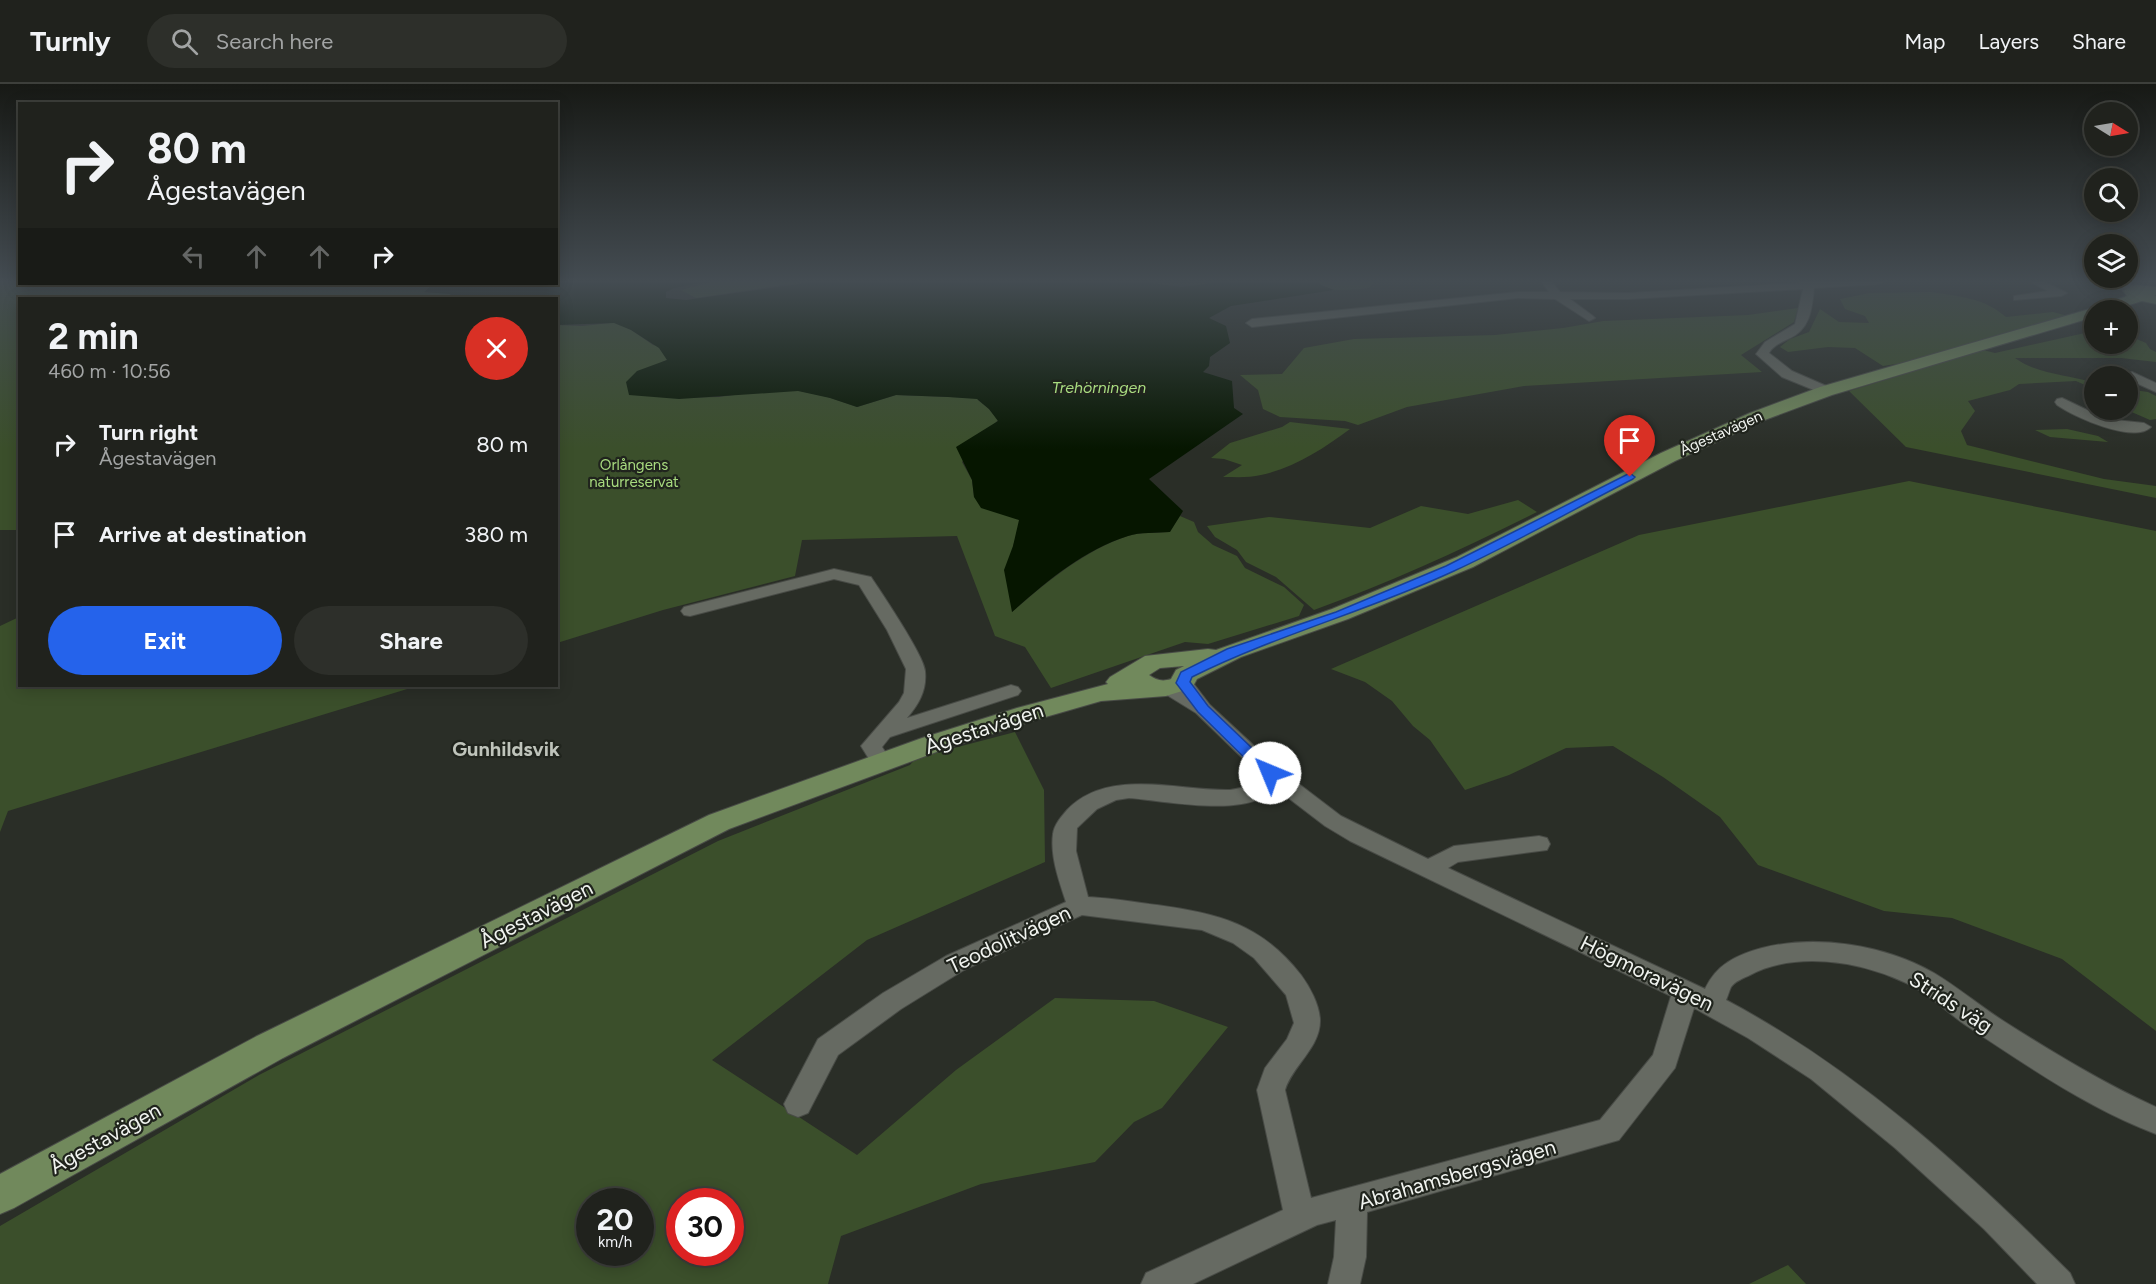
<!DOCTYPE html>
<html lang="en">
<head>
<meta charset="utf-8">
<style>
  :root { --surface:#20221d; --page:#2d2f2a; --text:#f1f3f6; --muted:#a2a4a4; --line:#3d3f3b; --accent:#2563eb }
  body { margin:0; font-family:Figtree,sans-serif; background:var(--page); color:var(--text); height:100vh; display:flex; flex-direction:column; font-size:22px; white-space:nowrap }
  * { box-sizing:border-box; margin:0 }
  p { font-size:20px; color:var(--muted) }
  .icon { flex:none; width:33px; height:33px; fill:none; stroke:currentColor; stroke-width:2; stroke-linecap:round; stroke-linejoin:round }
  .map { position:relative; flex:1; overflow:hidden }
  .side { position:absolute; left:18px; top:213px; width:540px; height:390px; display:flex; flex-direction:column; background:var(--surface); border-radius:0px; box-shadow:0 3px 15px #0003,0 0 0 2px var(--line) }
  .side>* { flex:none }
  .top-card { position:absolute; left:18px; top:18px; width:540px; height:183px; border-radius:0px; box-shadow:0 3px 15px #0003,0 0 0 2px var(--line); background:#20221d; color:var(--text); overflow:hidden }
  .needle { width:39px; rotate:101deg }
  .tools { position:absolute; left:2084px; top:18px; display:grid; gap:12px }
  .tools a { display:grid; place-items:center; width:54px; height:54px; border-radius:50%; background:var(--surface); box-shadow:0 3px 15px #0003,0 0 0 2px var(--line); font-size:30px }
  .speed { position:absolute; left:576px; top:1104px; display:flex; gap:12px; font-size:30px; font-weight:700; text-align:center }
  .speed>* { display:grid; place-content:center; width:78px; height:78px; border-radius:50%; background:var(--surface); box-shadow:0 3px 15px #0003,0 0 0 2px var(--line); line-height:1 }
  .speed small { font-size:15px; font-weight:400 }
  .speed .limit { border:9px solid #d22; background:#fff; color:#111 }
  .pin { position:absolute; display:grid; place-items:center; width:51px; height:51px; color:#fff; margin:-62px -26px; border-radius:50% 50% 50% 0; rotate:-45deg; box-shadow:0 0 6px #0007 }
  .pin .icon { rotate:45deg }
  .me { position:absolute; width:66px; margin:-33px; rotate:315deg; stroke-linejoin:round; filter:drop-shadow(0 0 4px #0008) }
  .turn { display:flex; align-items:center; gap:21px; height:126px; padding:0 30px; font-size:27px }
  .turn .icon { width:78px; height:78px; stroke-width:2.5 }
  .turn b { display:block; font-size:42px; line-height:51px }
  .lanes { display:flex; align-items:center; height:57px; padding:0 30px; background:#0003; justify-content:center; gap:30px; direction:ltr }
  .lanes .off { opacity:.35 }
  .round { display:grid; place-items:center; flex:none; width:63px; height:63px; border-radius:32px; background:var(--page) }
  .summary { display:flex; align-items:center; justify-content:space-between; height:102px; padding:0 30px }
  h1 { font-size:36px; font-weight:700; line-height:45px }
  .primary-button { display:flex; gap:12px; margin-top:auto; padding:12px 30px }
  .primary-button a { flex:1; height:69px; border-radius:36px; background:var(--accent); color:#fff; font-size:24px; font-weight:700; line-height:69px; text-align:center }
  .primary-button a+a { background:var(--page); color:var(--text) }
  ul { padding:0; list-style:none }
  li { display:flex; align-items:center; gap:18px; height:90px; padding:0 30px }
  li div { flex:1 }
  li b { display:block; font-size:22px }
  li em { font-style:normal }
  header { display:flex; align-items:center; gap:36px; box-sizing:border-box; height:84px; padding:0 30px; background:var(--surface); border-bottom:2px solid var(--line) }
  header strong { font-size:28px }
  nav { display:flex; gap:33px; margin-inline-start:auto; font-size:21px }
  .search { width:420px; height:54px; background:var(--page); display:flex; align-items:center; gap:15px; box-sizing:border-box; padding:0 21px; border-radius:33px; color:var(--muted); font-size:22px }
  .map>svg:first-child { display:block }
  .green { fill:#3b4f2b; fill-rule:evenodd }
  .water { fill:#061600 }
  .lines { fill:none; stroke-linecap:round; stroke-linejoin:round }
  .minor-casing { stroke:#484b46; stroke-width:2 }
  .major-casing { stroke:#484b46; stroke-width:2 }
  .minor { fill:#666a62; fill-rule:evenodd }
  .major { fill:#71895c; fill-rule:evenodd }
  .route { fill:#2563eb; stroke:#184099; stroke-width:1.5 }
  .labels { text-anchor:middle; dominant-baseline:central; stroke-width:4.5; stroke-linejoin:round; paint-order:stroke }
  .far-street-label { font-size:15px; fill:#f1f4f0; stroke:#20241d }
  .far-park-label { font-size:15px; fill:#a8db7f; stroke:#20241d }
  .far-water-label { font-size:16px; font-style:italic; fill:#a9dc80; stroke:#20241d }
  .neighbourhood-label { font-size:20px; font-weight:bold; fill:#bfc4bb; stroke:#20241d }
  .near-street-label { font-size:21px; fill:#f1f4f0; stroke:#20241d }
</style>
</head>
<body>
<header>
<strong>Turnly</strong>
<div class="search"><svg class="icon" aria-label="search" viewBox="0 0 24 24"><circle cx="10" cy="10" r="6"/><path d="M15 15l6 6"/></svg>Search here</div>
<nav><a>Map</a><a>Layers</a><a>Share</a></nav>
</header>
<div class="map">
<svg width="2156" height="1200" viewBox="0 0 2156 1200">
  <rect width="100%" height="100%" fill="#2a2e27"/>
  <g class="green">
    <path d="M 0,197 L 19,197 L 20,200 L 433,200 L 425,208 L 447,208 L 469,214 L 20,214 L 19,446 L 0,446 Z"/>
    <path d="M 716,197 L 809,197 L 696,214 L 681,206 Z"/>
    <path d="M 1318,197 L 1382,197 L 1374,198 L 1369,204 C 1354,205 1327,211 1318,197 Z"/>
    <path d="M 1931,208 C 1958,212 1985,214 2006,233 L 2053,228 L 2068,232 L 1903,279 L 1883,282 L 1855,264 L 1828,263 L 1788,268 L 1780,263 L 1790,255 L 1809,248 L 1820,225 L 1839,238 L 1869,239 L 1865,232 L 1845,225 L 1840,215 L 1870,209 Z"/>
    <path d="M 1798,224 L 1794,238 L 1741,271 L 1762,288 L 1524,302 L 1407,323 L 1358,341 L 1345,337 L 1280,333 L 1263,325 L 1258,306 L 1240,291 L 1282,290 L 1304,264 L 1354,255 L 1495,251 L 1563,244 L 1603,237 L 1748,231 Z"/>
    <path d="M 620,238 L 653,261 L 663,263 L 667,276 L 662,278 L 675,314 L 719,313 L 787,304 L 828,313 L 857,323 L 896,311 L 978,314 L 978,316 L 989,325 L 998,336 L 962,378 L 972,396 L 974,413 L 1021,437 L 1013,462 L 1012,528 C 1047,498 1083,467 1128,452 C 1140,448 1156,449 1169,448 L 1180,432 L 1194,438 L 1198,448 L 1213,461 L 1237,472 L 1245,484 L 1284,503 L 1304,521 L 1299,532 L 1208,560 L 1185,558 L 1051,604 L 1025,563 L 995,552 L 957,452 L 802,456 L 795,492 L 663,526 L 557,559 L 556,241 L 582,242 Z"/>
    <path d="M 2094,247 L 2094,260 L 2127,260 L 2127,251 L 2146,259 L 2150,265 L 2156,268 L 2156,278 L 2121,274 L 2015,274 C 2038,291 2067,290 2094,299 L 2094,305 L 2076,297 L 2019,300 L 2010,306 L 1968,317 L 1975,327 L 1961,347 L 1967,361 L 2104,395 L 2156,402 L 2156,414 L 1906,363 L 1849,307 L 1983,266 L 1995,269 Z"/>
    <path d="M 2127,305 L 2148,308 L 2156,312 L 2156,335 L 2150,336 L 2127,326 Z"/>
    <path d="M 1290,338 L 1350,345 C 1323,365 1294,384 1261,391 C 1249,394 1236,393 1223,393 L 1242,381 L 1224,375 L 1211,374 L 1230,359 L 1282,343 Z"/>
    <path d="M 2067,345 L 2098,352 L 2108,358 L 2050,353 L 2035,346 Z"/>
    <path d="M 1909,397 L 2156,447 L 2156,947 L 2062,875 L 1952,834 L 1884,827 L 1758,781 L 1720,733 L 1663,693 L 1613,662 L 1566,664 L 1509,691 L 1465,706 L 1430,656 L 1413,642 L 1392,617 L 1365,598 L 1331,585 L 1639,451 Z"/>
    <path d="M 1518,416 L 1537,428 C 1464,465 1391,498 1314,526 L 1276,493 L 1246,478 L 1237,466 L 1215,453 L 1207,442 L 1269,433 L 1370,444 L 1421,422 L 1468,430 Z"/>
    <path d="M 19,533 L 20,602 L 417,602 L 8,727 L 0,748 L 0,542 Z"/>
    <path d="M 1015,648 L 1044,706 L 1045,778 L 867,856 L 712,976 L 857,1071 L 956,986 L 1055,914 L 1154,917 L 1228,943 L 1162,1024 L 1134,1038 L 1095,1078 L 981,1100 L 841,1152 L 828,1200 L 0,1200 L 0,1142 L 259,991 L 718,757 L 910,681 L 916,674 ZM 590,1118 L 640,1118 L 640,1168 L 590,1168 ZM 680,1118 L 730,1118 L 730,1168 L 680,1168 Z"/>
    <path d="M 1788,1181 L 1806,1200 L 1749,1200 Z"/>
  </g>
  <path class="water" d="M 557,197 L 711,197 L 674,204 L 666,208 L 666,214 L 686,216 L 820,197 L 1137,197 L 1181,203 L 1228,197 L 1318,197 L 1321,201 L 1334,206 L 1231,222 L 1209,234 L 1226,242 L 1230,259 L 1210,273 L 1209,282 L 1203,288 L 1232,297 L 1234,324 L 1243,330 L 1149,395 L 1183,427 L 1170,448 C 1156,449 1140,448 1128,452 C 1083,466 1046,498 1012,528 L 1004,486 L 1013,462 L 1019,436 L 981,424 L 974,413 L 972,396 L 956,363 L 998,337 L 989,325 L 977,315 L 948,313 L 896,311 L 857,323 L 830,314 L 798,307 L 679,315 L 629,311 L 626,298 L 637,287 L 667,276 L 659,264 L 631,246 L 614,239 L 557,241 L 556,214 L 458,214 L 449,210 L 424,208 L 433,200 L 556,200 Z"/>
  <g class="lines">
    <defs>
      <g id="minor">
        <path d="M 1541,197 L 1551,197 L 1560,208 L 1628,209 L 1799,199 L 1798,197 L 1884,197 L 1879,200 L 1814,204 C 1812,226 1810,246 1788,255 C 1780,259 1773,262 1769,269 L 1792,287 L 1831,304 L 1833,307 L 1831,310 L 1826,311 L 1782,293 L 1756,270 L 1765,258 L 1795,240 L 1803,205 L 1628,215 L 1570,215 L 1593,232 L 1595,234 L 1589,237 L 1555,215 L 1518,214 L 1252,243 L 1246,239 L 1252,235 L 1518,208 L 1549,208 Z"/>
        <path d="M 2029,197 L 2043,197 L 2067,209 L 2061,212 L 2014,216 L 2014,212 L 2048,207 Z"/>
        <path d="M 2109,197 L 2123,197 L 2140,205 L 2139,207 L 2131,207 Z"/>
        <path d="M 2132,288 L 2156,299 L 2156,308 L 2127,295 L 2126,292 L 2127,289 Z"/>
        <path d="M 2062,314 L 2106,335 L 2144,339 L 2151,343 C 2134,360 2074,333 2057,321 L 2055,318 L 2057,315 Z"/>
        <path d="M 834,485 L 871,493 C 882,510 924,571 925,587 C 927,606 919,620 907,634 L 1011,601 L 1018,603 L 1021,607 L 1018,611 L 890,653 L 882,663 L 892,678 L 888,683 L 881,685 L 874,683 L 861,662 L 899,618 L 904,609 L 906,585 L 887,546 L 859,501 L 834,495 L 690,532 L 684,531 L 681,527 L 684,523 Z"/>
        <path d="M 1183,593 L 1190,595 L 1210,621 L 1278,684 L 1341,732 L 1428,775 L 1454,762 L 1539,752 L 1547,754 L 1550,760 L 1547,766 L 1458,778 L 1448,784 L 1705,905 C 1716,881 1736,871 1762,864 C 1817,850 1885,861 1934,889 C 1959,904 1981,923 2005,938 C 2054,969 2103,999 2156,1023 L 2156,1050 C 2089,1025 2026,981 1967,942 C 1946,928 1928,908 1904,898 C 1858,877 1796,867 1750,891 C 1744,894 1735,897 1731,903 C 1729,907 1728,912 1726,916 C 1856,985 1966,1085 2070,1189 L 2075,1200 L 2037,1200 L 1984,1145 L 1895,1064 L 1811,995 L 1748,954 L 1694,924 L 1675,984 L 1619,1056 L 1367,1128 L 1366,1173 L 1360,1200 L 1328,1200 L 1334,1173 L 1336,1136 L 1317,1141 L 1193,1200 L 1141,1200 L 1146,1189 L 1283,1126 L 1257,1006 L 1265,984 L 1287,955 L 1294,939 L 1286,911 L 1254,874 L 1233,859 L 1202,846 L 1082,831 L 964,886 L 901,925 L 838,971 L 808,1029 L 798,1033 L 788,1029 L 784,1020 L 818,955 L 883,909 L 946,872 L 1066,818 C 1059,797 1050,772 1053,750 C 1054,741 1061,733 1067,726 C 1108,683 1178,707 1230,706 C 1243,704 1253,702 1259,690 L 1196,629 L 1162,608 L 1159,604 L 1162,600 L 1173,599 L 1176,595 ZM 1274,703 L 1325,742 L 1350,757 L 1671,912 L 1653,971 L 1600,1036 L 1311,1114 L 1285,1006 C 1292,982 1320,964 1320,937 C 1320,922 1310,903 1301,891 C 1260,839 1219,830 1157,821 C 1134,818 1111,814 1088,813 L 1076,767 L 1077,744 L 1097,725 L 1116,716 L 1129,714 C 1162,716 1253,736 1274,703 Z"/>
      </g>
      <path id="major" d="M 2135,201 L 2156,203 L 2156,211 L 2154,211 L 2156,212 L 2156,220 L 2142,217 L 2113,226 L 2094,226 L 2094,233 L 1832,311 L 1762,337 L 1675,377 L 1473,483 L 1348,535 L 1241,573 L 1197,595 L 1192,604 L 1166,612 L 1101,617 L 1035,636 L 942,666 L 729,745 L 283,974 L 14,1124 L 0,1130 L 0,1090 L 257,952 L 709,731 L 922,654 L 1017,624 L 1108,600 L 1106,598 L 1110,593 L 1145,572 L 1208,565 L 1216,566 L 1332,525 L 1457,473 L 1661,369 L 1750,329 L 1820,303 L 2093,224 L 2127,212 L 2123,207 ZM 1184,582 L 1176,586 L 1171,595 C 1162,598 1156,596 1149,591 L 1160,584 Z"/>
    </defs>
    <use href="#minor" class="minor-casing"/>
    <use href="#major" class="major-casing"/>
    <use href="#minor" class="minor"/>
    <use href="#major" class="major"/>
  </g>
  <linearGradient id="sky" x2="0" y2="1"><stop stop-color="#171915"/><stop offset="0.54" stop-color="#444c52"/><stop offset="1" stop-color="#444c52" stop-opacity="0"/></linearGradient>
  <rect width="2156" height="365" fill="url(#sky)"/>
  <path class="route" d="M 1630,389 L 1635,393 L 1633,395 C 1574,425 1515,459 1454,487 C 1368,527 1276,551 1192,593 L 1190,598 L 1208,622 L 1275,686 L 1277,689 L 1275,693 L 1264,693 L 1198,628 L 1176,599 L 1181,588 L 1227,565 L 1336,528 L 1446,482 Z"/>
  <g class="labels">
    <g class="far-street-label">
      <text transform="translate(1721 349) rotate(-24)">Ågestavägen</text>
    </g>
    <g class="far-park-label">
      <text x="634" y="381">Orlångens<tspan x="634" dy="17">naturreservat</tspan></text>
    </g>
    <g class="far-water-label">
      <text x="1099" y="303">Trehörningen</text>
    </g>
    <g class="neighbourhood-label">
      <text x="506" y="665">Gunhildsvik</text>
    </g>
    <g class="near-street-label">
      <text transform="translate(984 644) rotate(-18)">Ågestavägen</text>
      <text transform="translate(536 830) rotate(-27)">Ågestavägen</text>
      <text transform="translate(1009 855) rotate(-25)">Teodolitvägen</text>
      <text transform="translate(1647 889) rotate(26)">Högmoravägen</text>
      <text transform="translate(1951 918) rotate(33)">Strids väg</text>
      <text transform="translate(105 1054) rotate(-29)">Ågestavägen</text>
      <text transform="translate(1457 1090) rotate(-16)">Abrahamsbergsvägen</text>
    </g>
  </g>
</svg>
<div class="tools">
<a><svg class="needle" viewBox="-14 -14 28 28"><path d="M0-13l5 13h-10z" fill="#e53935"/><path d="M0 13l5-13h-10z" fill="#a2a4a4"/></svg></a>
<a><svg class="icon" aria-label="search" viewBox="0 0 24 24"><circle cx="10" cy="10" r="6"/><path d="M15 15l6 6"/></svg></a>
<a><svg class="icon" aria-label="layers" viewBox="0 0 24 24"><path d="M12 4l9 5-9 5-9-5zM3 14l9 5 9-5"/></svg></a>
<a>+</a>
<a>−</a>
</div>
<div class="speed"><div>20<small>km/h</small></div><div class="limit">30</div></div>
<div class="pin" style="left:1630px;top:393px;background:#d93025"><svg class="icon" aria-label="arrive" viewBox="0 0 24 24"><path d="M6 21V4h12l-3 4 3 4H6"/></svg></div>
<svg class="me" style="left:1270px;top:689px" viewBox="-20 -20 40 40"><circle r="19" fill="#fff"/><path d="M0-13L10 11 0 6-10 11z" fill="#2563eb"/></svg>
<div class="top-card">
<div class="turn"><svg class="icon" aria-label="right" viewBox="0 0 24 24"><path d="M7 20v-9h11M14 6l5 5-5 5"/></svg><div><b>80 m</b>Ågestavägen</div></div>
<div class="lanes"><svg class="icon off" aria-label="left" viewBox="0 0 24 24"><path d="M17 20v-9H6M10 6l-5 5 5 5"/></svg><svg class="icon off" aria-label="ahead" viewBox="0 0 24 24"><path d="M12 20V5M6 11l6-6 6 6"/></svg><svg class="icon off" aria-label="ahead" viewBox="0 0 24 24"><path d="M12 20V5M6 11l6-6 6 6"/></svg><svg class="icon" aria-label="right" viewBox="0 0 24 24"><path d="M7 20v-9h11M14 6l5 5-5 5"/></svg></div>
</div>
<section class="side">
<div class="summary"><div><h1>2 min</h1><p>460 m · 10:56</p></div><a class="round" style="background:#d93025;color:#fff"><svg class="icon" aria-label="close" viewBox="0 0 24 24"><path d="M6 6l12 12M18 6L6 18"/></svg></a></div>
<ul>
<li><svg class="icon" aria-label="right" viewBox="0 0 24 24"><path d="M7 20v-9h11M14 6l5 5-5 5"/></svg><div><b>Turn right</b><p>Ågestavägen</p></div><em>80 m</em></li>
<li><svg class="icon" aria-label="arrive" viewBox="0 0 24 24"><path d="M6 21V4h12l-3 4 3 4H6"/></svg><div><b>Arrive at destination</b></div><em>380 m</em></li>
</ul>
<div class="primary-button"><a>Exit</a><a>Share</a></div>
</section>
</div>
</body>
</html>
